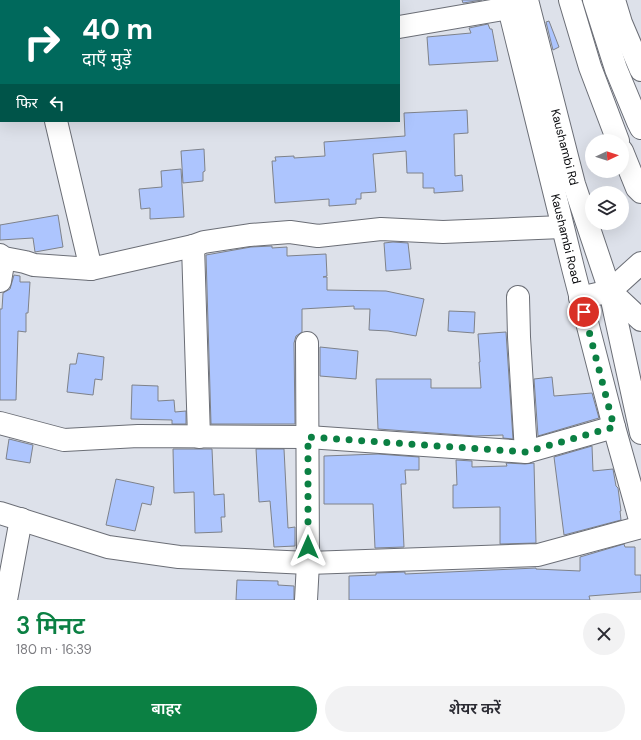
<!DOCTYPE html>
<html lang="hi">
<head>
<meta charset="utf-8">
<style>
  :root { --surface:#fff; --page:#f2f2f3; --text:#2b2b33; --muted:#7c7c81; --accent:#0b8043 }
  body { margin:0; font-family:"DM Sans","Noto Sans Devanagari",sans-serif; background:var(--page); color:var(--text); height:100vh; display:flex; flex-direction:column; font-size:15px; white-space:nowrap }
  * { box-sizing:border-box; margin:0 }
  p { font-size:13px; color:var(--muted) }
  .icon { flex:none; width:22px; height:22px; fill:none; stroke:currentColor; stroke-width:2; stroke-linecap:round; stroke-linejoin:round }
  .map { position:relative; height:600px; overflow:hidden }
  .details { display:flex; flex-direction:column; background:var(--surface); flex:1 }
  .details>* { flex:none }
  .banner { position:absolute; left:0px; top:0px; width:400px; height:122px; box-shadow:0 4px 16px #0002; background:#00695c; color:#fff; overflow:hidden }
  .needle { width:26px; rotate:86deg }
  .fabs { position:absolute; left:585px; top:134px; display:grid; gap:8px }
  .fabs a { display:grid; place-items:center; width:44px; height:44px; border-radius:50%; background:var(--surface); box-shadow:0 4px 16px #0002; font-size:20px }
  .pin { position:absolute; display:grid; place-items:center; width:34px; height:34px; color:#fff; margin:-17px; border:2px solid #fff; border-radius:50%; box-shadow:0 1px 4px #0007 }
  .me { position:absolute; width:44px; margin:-22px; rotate:0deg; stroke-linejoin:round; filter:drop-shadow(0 0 3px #0008) }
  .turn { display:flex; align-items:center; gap:14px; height:84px; padding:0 16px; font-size:18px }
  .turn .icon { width:52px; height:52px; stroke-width:2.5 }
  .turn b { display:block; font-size:28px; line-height:34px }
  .then { display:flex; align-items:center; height:38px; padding:0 16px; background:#0003; gap:8px; font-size:15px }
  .round { display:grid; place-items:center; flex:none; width:42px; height:42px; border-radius:21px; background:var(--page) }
  .summary { display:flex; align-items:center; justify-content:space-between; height:68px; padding:0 16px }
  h1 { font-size:24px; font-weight:600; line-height:30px; color:var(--accent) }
  .cta { display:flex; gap:8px; margin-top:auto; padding:8px 16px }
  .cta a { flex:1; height:46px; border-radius:24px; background:var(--accent); color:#fff; font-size:16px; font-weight:600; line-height:46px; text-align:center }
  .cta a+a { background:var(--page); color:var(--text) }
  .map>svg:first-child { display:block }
  .building { fill:#adc5fe; stroke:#7e828a }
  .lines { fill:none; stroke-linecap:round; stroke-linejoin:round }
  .minor-casing { stroke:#6b6e76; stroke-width:24 }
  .major-casing { stroke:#6b6e76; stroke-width:24 }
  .minor { stroke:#fff; stroke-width:22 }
  .major { stroke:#fff; stroke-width:22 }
  .route { stroke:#0b8043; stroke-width:7; stroke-dasharray:0 12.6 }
  .labels { text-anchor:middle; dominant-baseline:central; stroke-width:3; stroke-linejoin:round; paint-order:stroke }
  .street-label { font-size:12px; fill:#0a0b0e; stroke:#dde1ea }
</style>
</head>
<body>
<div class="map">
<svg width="641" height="600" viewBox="0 0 641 600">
  <rect width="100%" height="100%" fill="#dde1ea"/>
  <g class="building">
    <path d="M 462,0 L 482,0 L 463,3 Z"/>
    <path d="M 549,21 L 559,47 L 553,50 L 546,22 Z"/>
    <path d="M 488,24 L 490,29 L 492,29 L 498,61 L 429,65 L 427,37 L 471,33 L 469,28 Z"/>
    <path d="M 467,110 L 468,133 L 454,134 L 455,176 L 462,175 L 463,191 L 434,193 L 434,188 L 423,188 L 423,173 L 407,173 L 406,151 L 373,154 L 376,192 L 361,193 L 361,199 L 356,199 L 356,204 L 329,206 L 329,199 L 275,203 L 272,161 L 276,161 L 275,157 L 294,156 L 294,158 L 325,156 L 324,142 L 405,136 L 404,113 Z"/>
    <path d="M 204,149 L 205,171 L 203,172 L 203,181 L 183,183 L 181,151 Z"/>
    <path d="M 181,169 L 184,217 L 150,219 L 150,208 L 141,209 L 139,189 L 162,187 L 161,171 Z"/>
    <path d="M 58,215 L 63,247 L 35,252 L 33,238 L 0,240 L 0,225 Z"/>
    <path d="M 393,242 L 408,243 L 411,269 L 386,271 L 384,243 Z"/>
    <path d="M 272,246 L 272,248 L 287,247 L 287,256 L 326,254 L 327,276 L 323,277 L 327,277 L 327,290 L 386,291 L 424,299 L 416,336 L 388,331 L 369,330 L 370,309 L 354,309 L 354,306 L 302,309 L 302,332 L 296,336 L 294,343 L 295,424 L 211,424 L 206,255 L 251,247 Z"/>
    <path d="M 14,275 L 20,276 L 20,282 L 30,282 L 28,313 L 26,313 L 26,332 L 18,331 L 16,400 L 0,400 L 0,309 L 2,309 L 3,293 L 10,289 Z"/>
    <path d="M 449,311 L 475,312 L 474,333 L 448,331 Z"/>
    <path d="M 506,332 L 513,439 L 503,438 L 503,435 L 475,436 L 378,429 L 376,379 L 431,379 L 431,388 L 481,388 L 479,362 L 480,362 L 478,334 Z"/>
    <path d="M 320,347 L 358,351 L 356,379 L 320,376 Z"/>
    <path d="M 78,353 L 104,357 L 102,380 L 95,379 L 93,395 L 67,392 L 70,364 L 76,364 Z"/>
    <path d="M 552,377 L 554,396 L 592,393 L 599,418 L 538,436 L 534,379 Z"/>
    <path d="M 132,385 L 158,386 L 158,401 L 174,400 L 175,412 L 186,411 L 186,424 L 172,424 L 172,420 L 131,419 Z"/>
    <path d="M 9,439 L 33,445 L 30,463 L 6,459 Z"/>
    <path d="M 592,446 L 593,471 L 613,469 L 616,486 L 618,488 L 621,511 L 620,511 L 621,520 L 564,535 L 554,457 Z"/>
    <path d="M 173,449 L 212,449 L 214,495 L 224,494 L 225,517 L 221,517 L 222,532 L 195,533 L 194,492 L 174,493 Z"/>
    <path d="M 256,449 L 284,449 L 288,528 L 295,527 L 295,546 L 274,547 L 270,501 L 259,502 Z"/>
    <path d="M 378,454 L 419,457 L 419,470 L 405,470 L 406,484 L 401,484 L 404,547 L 375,548 L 373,504 L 324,504 L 324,456 Z"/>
    <path d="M 456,460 L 472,461 L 472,467 L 507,466 L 506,463 L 525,464 L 534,463 L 536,543 L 500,544 L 500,507 L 453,508 L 453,485 L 457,485 Z"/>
    <path d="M 116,479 L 154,487 L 151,505 L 142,503 L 135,531 L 106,525 Z"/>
    <path d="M 624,544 L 625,547 L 635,547 L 635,575 L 641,575 L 641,592 L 589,596 L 590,600 L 349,600 L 349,576 L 376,575 L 376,573 L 405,572 L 405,574 L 536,568 L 536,569 L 580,571 L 580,557 Z"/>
    <path d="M 237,580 L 278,581 L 278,585 L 294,586 L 294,600 L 236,600 Z"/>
  </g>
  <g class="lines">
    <defs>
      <g id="minor">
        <path d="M 31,0 L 32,1"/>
        <path d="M 614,0 L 621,23 L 641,70"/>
        <path d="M 399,27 L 509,8"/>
        <path d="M 56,121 L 91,269"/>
        <path d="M 193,246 L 199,437"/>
        <path d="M 0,255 L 4,258 L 25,262 L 34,265 L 91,269 L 193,246 L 204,242 L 250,235 L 290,232 L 318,236 L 381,229 L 443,232 L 562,227"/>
        <path d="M 0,281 L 4,258"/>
        <path d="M 610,291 L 641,320"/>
        <path d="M 518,297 L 519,337 L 526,452"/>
        <path d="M 580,298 L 610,291 L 641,263"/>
        <path d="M 0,423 L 64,440 L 138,436 L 308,437 L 526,452 L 614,427"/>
        <path d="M 0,513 L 108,547 L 179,557 L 308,563 L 538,555 L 641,527"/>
        <path d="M 6,600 L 21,519"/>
        <path d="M 306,600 L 308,563 L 307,343"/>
      </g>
      <g id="major">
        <path id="s1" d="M 507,0 L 573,268 L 614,427 L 641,523"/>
        <path id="s2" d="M 527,0 L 574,184 L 610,291 L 641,433"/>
        <path d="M 570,0 L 590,67 L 618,141"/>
        <path d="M 594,0 L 616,69 L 638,122 L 641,128"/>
        <path d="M 622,151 L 637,188 L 641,192"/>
      </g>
    </defs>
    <use href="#minor" class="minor-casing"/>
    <use href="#major" class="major-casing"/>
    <use href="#minor" class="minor"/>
    <use href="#major" class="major"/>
  </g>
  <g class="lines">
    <path class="route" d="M 308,547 L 308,437 L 526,452 L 614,427 L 584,312"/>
  </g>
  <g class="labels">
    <g class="street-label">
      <text stroke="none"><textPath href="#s2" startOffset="152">Kaushambi Rd</textPath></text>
      <text stroke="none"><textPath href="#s1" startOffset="246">Kaushambi Road</textPath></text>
    </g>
  </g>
</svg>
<div class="fabs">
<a><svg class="needle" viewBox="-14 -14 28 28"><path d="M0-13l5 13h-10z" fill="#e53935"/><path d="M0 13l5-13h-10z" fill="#7c7c81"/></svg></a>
<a><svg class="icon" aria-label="layers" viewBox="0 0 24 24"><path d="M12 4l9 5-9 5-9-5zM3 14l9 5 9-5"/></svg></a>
</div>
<div class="pin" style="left:584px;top:312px;background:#d93025"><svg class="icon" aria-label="arrive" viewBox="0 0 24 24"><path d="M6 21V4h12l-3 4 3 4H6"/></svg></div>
<svg class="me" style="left:308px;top:547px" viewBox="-20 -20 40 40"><path d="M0-17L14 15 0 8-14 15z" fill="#0b8043" stroke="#fff" stroke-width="4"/></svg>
<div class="banner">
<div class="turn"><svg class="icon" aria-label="right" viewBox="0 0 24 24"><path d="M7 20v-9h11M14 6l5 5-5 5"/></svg><div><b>40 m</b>दाएँ मुड़ें</div></div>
<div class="then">फिर<svg class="icon" aria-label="left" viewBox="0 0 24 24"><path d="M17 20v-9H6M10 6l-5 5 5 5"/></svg></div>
</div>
</div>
<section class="details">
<div class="summary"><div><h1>3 मिनट</h1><p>180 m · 16:39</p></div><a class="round"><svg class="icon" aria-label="close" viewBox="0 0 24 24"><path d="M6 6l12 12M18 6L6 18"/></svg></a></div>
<div class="cta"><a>बाहर</a><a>शेयर करें</a></div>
</section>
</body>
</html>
